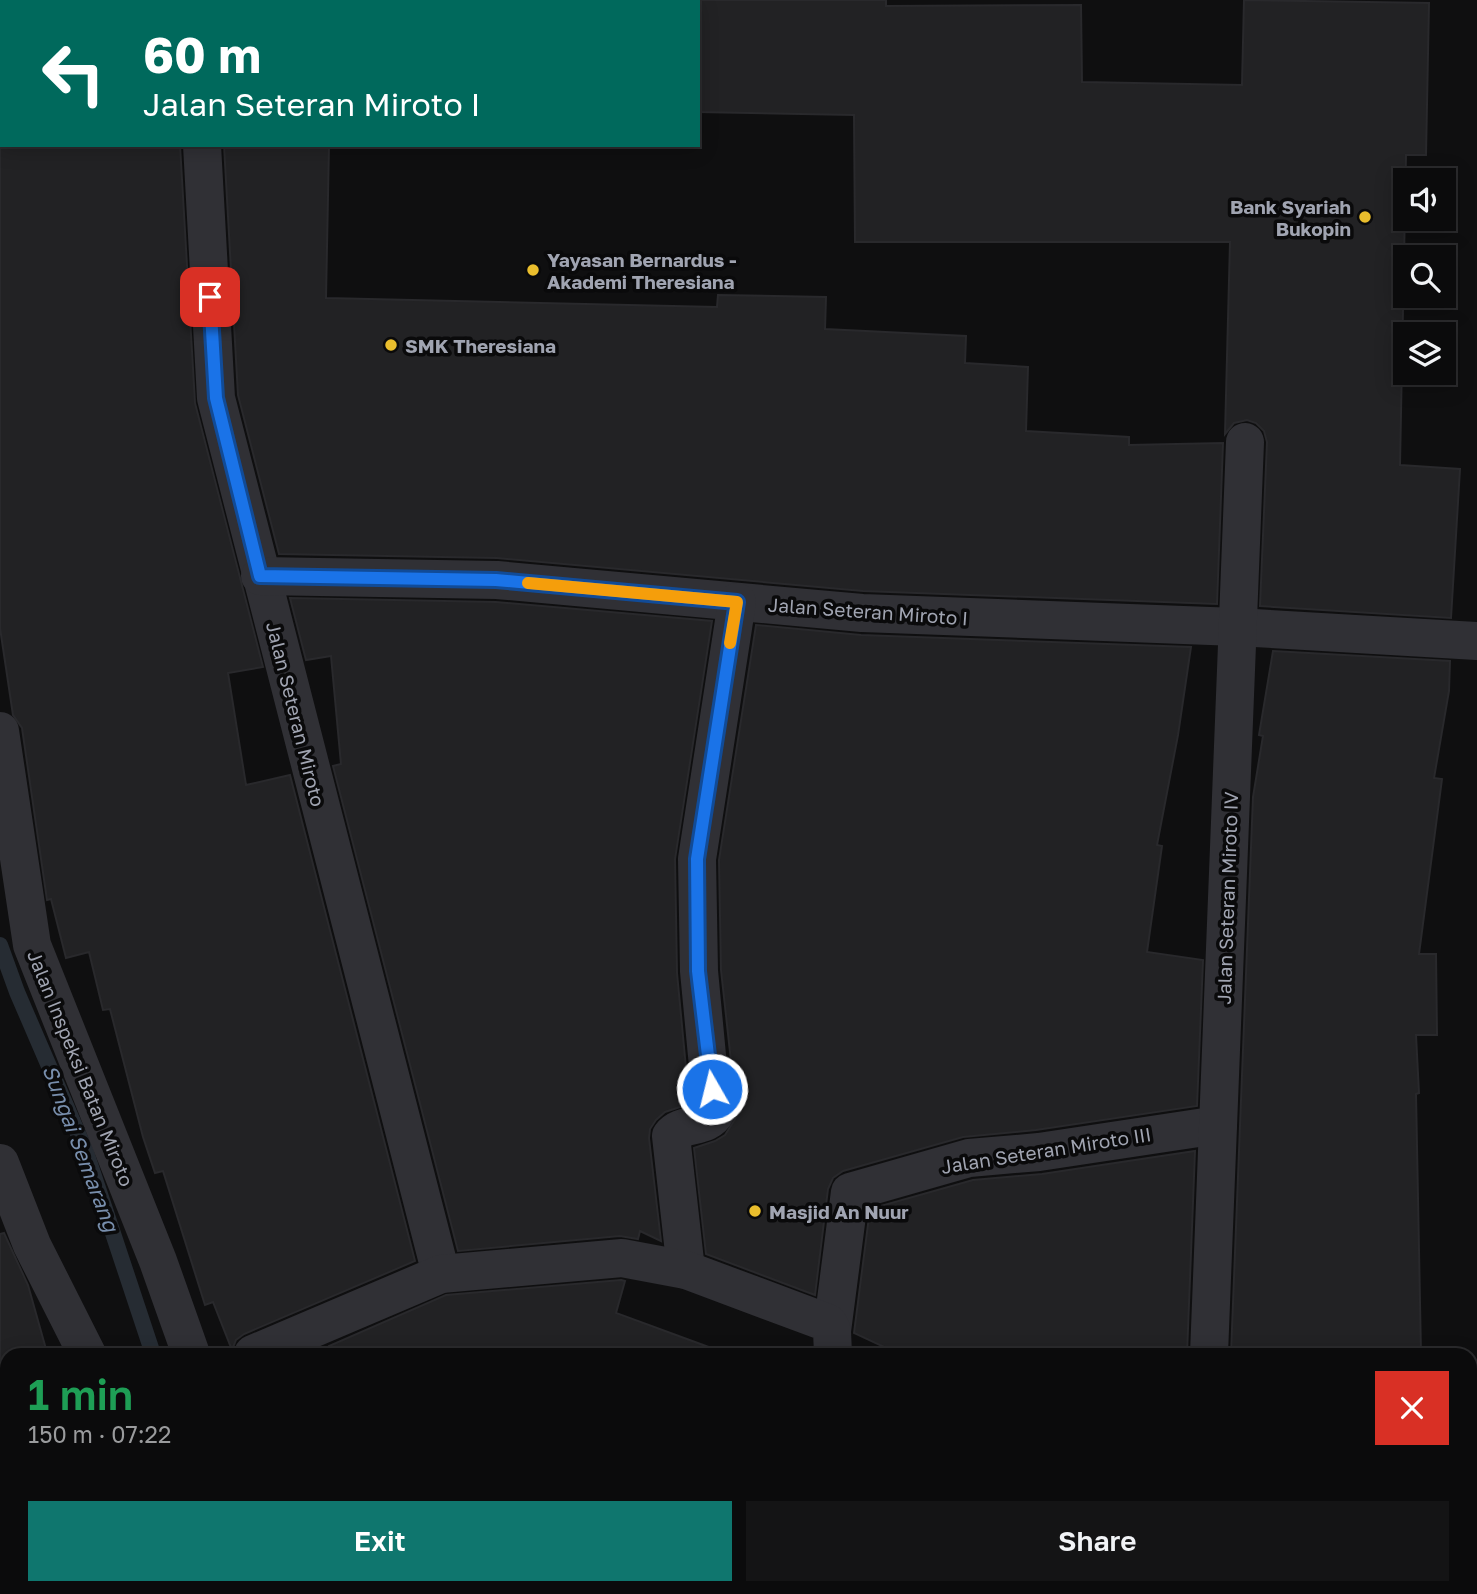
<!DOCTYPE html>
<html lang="en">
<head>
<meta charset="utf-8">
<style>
  :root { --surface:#0b0b0c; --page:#141415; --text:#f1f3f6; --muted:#9a9b9d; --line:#2b2b2d; --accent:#0f766e }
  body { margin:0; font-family:"Golos Text",sans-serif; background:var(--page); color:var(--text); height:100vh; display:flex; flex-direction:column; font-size:26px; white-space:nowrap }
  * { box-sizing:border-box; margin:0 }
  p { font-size:23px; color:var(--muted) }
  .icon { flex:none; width:38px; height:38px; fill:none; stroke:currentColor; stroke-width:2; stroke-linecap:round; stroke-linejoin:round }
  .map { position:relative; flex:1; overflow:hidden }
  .details { position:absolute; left:0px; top:1348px; width:1477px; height:247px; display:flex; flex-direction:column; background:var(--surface); border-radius:21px 21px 0 0; box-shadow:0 4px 18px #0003,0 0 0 2px var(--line) }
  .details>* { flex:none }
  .guide { position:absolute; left:0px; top:0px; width:700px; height:147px; box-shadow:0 4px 18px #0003,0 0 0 2px var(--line); background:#00695c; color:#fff; overflow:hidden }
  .fabs { position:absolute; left:1393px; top:168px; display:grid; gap:14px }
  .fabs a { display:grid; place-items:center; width:63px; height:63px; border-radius:0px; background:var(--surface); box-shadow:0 4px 18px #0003,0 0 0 2px var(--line); font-size:35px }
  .pin { position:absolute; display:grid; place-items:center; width:60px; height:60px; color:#fff; margin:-30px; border-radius:14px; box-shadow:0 4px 10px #0006 }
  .me { position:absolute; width:77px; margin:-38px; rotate:352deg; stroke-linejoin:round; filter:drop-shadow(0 0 5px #0008) }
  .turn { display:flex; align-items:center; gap:24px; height:147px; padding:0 28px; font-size:32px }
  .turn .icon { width:91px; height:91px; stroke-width:2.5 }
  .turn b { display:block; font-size:49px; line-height:60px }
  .round { display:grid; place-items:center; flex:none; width:74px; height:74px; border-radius:0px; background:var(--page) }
  .head { display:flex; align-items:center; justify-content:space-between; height:119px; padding:0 28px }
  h1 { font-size:42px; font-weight:600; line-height:52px; color:#1e9e55 }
  .cta { display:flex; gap:14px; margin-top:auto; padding:14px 28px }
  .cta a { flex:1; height:80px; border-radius:0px; background:var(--accent); color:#fff; font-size:28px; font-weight:600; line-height:80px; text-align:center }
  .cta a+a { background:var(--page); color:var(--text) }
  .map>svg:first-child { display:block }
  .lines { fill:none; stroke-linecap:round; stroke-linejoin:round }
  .stream { stroke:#262c33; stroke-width:16 }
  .building { fill:#222224; stroke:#29292c; stroke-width:2 }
  .street { stroke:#303035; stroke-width:38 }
  .route-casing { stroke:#114b97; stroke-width:18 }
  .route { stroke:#1a73e8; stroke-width:12 }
  .slow { stroke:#f59e0b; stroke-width:12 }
  .poi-dot { fill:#eabe2d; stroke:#0a0a0b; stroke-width:2.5 }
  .labels { text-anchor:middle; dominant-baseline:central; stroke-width:7; stroke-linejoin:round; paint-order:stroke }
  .poi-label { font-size:19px; font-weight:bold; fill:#a0a4b1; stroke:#0a0a0b; text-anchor:start }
  .street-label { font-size:19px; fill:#a0a4b1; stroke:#0a0a0b }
  .water-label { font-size:21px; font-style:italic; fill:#788eac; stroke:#0a0a0b }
</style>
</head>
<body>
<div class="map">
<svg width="1477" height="1594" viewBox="0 0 1477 1594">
  <rect width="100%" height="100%" fill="#0f0f10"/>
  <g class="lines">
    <g class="stream">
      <path d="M 0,945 L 17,992 L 86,1152 L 153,1354"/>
      <path d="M 231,1587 L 233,1594"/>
    </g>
  </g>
  <g class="building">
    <path d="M 698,0 L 886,0 L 886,6 L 1081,5 L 1082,82 L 1242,85 L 1244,0 L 1429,3 L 1426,155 L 1406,155 L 1400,465 L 1460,469 L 1451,618 L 1260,606 L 1267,442 L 1264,431 L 1256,423 L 1247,420 L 1234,423 L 1225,434 L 1230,242 L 855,242 L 854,115 L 698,112 Z"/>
    <path d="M 0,145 L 180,145 L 195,403 L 263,667 L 228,673 L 246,785 L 290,775 L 415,1261 L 244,1334 L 236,1340 L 232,1350 L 213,1302 L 205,1305 L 163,1171 L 155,1173 L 143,1137 L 110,1009 L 103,1010 L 89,952 L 66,958 L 51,899 L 47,900 L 22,728 L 13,715 L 0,628 Z"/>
    <path d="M 224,145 L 329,145 L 326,298 L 717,307 L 718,295 L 826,297 L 825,329 L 966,336 L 965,363 L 1028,367 L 1026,431 L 1129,437 L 1129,445 L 1223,443 L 1217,604 L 863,591 L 497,558 L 279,554 L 238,395 Z"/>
    <path d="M 290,598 L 496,602 L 712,621 L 675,859 L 677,973 L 686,1068 L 692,1103 L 665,1112 L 656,1120 L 650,1129 L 649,1138 L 661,1241 L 640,1231 L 638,1239 L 620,1236 L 458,1251 L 333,766 L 341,764 L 331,656 L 306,660 Z"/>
    <path d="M 756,625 L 861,635 L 1191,647 L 1178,735 L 1157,845 L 1162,846 L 1147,952 L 1203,960 L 1197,1106 L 1036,1130 L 963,1137 L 843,1171 L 833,1178 L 828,1189 L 815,1295 L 706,1254 L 694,1148 L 715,1141 L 725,1135 L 737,1116 L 721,970 L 719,860 Z"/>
    <path d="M 1273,651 L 1450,661 L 1449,691 L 1434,778 L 1442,779 L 1419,954 L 1436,954 L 1437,1035 L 1416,1035 L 1419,1093 L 1416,1094 L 1421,1354 L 1231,1354 L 1253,797 L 1263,736 L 1259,735 Z"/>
    <path d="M 1195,1151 L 1187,1354 L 899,1354 L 854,1333 L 870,1209 L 973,1180 L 1042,1174 Z"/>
    <path d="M 4,1233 L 28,1285 L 46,1349 L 29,1354 L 7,1354 L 7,1361 L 0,1363 L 0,1234 Z"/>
    <path d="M 621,1280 L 625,1281 L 616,1313 L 714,1349 L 713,1354 L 332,1354 L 329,1346 L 446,1295 Z"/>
  </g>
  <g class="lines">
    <g class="street">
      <path d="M 194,0 L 194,2"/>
      <path d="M 202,145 L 216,398 L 441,1274"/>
      <path d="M 260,576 L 497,580 L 862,613 L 1237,627 L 1477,641"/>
      <path d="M 0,731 L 32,945 L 158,1261 L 191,1354"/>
      <path d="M 0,1163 L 32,1245 L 87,1354"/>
      <path d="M 686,1270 L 671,1136 C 681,1122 708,1129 716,1112 L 708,1066 L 699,971 L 697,859 L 737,602"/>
      <path d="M 832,1331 L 850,1192 L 969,1158 L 1039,1152 L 1218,1125"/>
      <path d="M 253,1354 L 441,1274 L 622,1258 L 686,1270 L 828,1323 L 832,1331 L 833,1354"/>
      <path d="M 1209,1354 L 1245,442"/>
      <path d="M 0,1427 L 7,1425"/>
      <path d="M 1470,1461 L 1477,1461"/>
      <path d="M 167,1587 L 169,1594"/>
      <path d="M 274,1587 L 276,1594"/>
      <path d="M 833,1594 L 833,1587"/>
    </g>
  </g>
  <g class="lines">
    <defs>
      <path id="route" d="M 210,297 L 216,398 L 260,576 L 496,580 L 737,602 L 697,859 L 698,971 L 712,1089"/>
    </defs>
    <use href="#route" class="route-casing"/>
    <use href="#route" class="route"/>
    <path class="slow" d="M 528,583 L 737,602 L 730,643"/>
  </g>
  <g class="poi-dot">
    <circle cx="1365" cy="217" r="7"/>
    <circle cx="533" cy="270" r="7"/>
    <circle cx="391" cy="345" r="7"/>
    <circle cx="755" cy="1211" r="7"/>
  </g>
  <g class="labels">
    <g class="poi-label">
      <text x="1351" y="206" text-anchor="end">Bank Syariah<tspan x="1351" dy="22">Bukopin</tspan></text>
      <text x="547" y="259">Yayasan Bernardus -<tspan x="547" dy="22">Akademi Theresiana</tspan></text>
      <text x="405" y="345">SMK Theresiana</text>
      <text x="769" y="1211">Masjid An Nuur</text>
    </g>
    <g class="street-label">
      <text transform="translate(868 611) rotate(4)">Jalan Seteran Miroto I</text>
      <text transform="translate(296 714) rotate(76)">Jalan Seteran Miroto</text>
      <text transform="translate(1227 898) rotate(-88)">Jalan Seteran Miroto IV</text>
      <text transform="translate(81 1068) rotate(68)">Jalan Inspeksi Batan Miroto</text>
      <text transform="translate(1046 1150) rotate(-9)">Jalan Seteran Miroto III</text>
    </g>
    <g class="water-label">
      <text transform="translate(81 1148) rotate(69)">Sungai Semarang</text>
    </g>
  </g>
</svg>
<div class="fabs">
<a><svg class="icon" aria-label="sound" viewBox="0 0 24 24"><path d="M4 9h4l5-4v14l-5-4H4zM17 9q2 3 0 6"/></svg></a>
<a><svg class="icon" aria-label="search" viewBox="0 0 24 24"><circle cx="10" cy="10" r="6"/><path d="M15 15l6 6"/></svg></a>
<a><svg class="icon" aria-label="layers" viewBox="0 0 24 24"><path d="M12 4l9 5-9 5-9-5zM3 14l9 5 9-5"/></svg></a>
</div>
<div class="pin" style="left:210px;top:297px;background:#d93025"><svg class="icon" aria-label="arrive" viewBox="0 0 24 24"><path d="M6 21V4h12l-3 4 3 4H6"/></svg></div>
<svg class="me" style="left:712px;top:1089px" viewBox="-20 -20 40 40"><circle r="17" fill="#1a73e8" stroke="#fff" stroke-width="3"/><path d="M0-11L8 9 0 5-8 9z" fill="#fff"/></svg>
<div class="guide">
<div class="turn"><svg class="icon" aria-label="left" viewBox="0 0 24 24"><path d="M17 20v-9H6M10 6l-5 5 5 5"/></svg><div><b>60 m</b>Jalan Seteran Miroto I</div></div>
</div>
<section class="details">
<div class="head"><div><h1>1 min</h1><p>150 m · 07:22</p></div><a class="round" style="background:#d93025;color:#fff"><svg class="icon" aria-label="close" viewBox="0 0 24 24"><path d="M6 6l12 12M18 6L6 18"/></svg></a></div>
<div class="cta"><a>Exit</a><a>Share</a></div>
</section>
</div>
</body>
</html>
